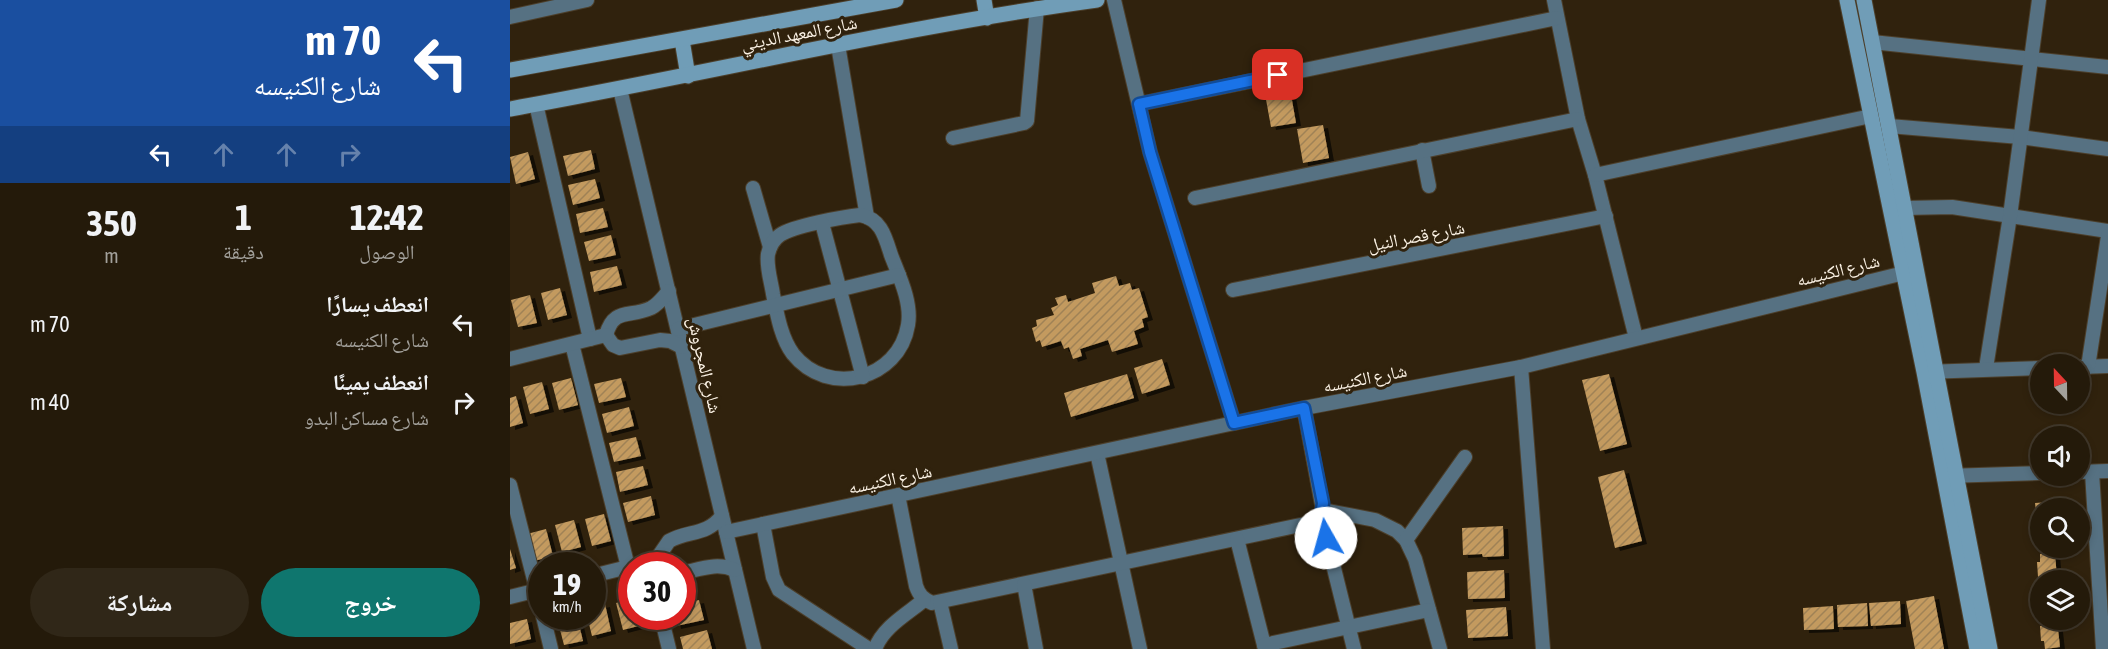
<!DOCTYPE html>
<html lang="ar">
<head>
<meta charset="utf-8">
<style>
  :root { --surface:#241a0a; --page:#302718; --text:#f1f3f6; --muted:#a3a19c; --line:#41382b; --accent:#0f766e }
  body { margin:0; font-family:"Asap Condensed","Noto Naskh Arabic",sans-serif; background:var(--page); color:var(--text); direction:rtl; height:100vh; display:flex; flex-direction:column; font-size:22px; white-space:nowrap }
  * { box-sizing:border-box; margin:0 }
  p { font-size:20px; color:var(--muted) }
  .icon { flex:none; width:33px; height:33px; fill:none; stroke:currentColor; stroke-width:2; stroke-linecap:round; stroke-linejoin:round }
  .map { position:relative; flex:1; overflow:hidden; direction:ltr }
  .drawer { display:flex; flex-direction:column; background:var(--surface); width:510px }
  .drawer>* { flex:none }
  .top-card { background:#1a4fa0; color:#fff; overflow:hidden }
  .needle { width:39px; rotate:338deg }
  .tools { position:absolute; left:1520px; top:354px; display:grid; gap:12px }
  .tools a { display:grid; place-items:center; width:60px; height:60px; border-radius:50%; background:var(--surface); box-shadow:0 3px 9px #0003,0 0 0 2px var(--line); font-size:30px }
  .speed { position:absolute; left:18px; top:552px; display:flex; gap:12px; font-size:30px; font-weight:700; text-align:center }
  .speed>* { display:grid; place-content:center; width:78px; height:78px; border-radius:50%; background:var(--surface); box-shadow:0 3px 9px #0003,0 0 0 2px var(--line); line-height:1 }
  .speed small { font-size:15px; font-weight:400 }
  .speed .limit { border:9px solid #d22; background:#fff; color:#111 }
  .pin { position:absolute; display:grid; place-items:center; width:51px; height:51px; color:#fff; margin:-26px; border-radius:12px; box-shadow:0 3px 9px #0006 }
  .me { position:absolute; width:66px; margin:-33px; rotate:353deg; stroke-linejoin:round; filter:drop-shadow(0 0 4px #0008) }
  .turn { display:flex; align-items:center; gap:21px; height:126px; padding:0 30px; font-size:27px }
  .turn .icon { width:78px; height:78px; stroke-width:2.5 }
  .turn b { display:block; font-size:42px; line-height:51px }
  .lanes { display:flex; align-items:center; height:57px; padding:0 30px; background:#0003; justify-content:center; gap:30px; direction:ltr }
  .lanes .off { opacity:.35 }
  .eta { display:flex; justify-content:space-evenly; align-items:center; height:102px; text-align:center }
  .eta b { font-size:36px; font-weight:700; line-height:42px }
  .cta { display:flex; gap:12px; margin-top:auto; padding:12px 30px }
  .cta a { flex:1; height:69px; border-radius:36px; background:var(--accent); color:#fff; font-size:24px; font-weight:700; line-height:69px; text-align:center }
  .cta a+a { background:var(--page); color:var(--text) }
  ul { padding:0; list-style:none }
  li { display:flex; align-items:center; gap:18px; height:78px; padding:0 30px }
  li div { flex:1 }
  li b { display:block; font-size:22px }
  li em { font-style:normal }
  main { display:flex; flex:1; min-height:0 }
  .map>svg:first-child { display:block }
  .building { fill:url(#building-hatch); filter:url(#shadow) }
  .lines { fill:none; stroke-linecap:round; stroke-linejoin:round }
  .street-casing { stroke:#4c3f2b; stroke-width:16 }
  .secondary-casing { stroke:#4c3f2b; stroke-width:17 }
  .street { stroke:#567182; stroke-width:14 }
  .secondary { stroke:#709db7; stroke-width:15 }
  .route-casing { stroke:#114b97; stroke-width:15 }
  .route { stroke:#1a73e8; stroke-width:10 }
  .labels { text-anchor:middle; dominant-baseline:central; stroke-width:6; stroke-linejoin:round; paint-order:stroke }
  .street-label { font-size:18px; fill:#fbf2e5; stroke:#30220d }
</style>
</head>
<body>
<main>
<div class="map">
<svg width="1598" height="649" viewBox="0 0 1598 649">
  <defs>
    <pattern id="building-hatch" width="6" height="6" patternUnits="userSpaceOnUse" patternTransform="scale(1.5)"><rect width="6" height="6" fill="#c39a5e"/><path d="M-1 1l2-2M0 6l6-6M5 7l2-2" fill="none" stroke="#9f8256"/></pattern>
    <filter id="shadow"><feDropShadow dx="5" dy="3" stdDeviation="0" flood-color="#0009"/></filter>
  </defs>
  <rect width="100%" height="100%" fill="#30220d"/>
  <g class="building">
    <path d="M 780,89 L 786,123 L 761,127 L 755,94 Z"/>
    <path d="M 813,125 L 819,158 L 793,163 L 787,129 Z"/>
    <path d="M 81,150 L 85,169 L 58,176 L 53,156 Z"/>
    <path d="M 18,152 L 25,179 L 6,184 L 0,157 Z"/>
    <path d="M 85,179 L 90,198 L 63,205 L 58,185 Z"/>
    <path d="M 93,208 L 98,227 L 70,233 L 66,214 Z"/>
    <path d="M 101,235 L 106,255 L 79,261 L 74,242 Z"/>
    <path d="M 107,266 L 112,285 L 84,292 L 80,272 Z"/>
    <path d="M 606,276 L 609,286 L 620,283 L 622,290 L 629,288 L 638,317 L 632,319 L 634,327 L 624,331 L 628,344 L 602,352 L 598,340 L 570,349 L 572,356 L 563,359 L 559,347 L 554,349 L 551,341 L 532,347 L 530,340 L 526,342 L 522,328 L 527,326 L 526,320 L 544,315 L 541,308 L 548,305 L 545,298 L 556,295 L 558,302 L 585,293 L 582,283 Z"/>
    <path d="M 50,288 L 57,315 L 38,320 L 31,293 Z"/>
    <path d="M 20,295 L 27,323 L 8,327 L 1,300 Z"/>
    <path d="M 652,359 L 660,385 L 632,394 L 624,368 Z"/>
    <path d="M 617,374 L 624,398 L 561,417 L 554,393 Z"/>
    <path d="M 1099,374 L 1117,444 L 1090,451 L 1072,380 Z"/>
    <path d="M 61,378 L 68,405 L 49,410 L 42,383 Z"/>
    <path d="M 111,378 L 116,397 L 89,403 L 84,384 Z"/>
    <path d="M 32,382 L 39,409 L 20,414 L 13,387 Z"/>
    <path d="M 6,396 L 13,423 L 0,427 L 0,398 Z"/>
    <path d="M 119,407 L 124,426 L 97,433 L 92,414 Z"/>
    <path d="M 126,437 L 131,456 L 104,462 L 99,443 Z"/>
    <path d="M 133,466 L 138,485 L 110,492 L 106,472 Z"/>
    <path d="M 1114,470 L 1132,541 L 1105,548 L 1088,477 Z"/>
    <path d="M 141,496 L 145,515 L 118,522 L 113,503 Z"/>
    <path d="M 1540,502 L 1541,508 L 1530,508 L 1530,534 L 1528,534 L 1527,526 L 1524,527 L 1523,512 L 1526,511 L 1525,503 Z"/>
    <path d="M 94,514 L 101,541 L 82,546 L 75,519 Z"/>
    <path d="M 64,520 L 71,547 L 52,552 L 45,525 Z"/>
    <path d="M 993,526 L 994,556 L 973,557 L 972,554 L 953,555 L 952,528 Z"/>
    <path d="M 36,529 L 43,556 L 24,561 L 17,534 Z"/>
    <path d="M 0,549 L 6,568 L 0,570 Z"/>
    <path d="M 1545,552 L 1547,580 L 1532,580 L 1532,577 L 1528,577 L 1527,562 L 1530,562 L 1530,554 Z"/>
    <path d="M 994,570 L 995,598 L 958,599 L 957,572 Z"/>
    <path d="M 1424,596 L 1434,649 L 1405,649 L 1396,601 Z"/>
    <path d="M 122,599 L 122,616 L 129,616 L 132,625 L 113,630 L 106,603 Z"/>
    <path d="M 189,600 L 194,620 L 166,626 L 164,616 L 172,616 L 172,604 Z"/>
    <path d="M 1390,601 L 1391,624 L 1361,626 L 1359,603 Z"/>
    <path d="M 1357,603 L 1358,626 L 1328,627 L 1327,605 Z"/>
    <path d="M 95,604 L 101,631 L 82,636 L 77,616 L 82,616 L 82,607 Z"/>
    <path d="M 1323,606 L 1324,629 L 1294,630 L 1293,608 Z"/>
    <path d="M 996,607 L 998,636 L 958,638 L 956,610 Z"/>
    <path d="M 55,616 L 67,616 L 73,641 L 54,645 L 47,618 Z"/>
    <path d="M 17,619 L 21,639 L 0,644 L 0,623 Z"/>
    <path d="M 1532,620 L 1547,620 L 1550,647 L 1535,649 L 1534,641 L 1531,641 L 1530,626 L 1533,626 Z"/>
    <path d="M 197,630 L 202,649 L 173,649 L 170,637 Z"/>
  </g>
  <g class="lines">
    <defs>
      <g id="street">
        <path d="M 604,0 L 640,152 L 724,423"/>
        <path d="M 1044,0 L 1068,119 L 1085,175 L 1126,338"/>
        <path d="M 0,17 L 77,0"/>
        <path d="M 1362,42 L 1598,67"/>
        <path d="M 328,45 L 357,217"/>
        <path d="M 110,89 L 244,649"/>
        <path d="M 26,104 L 80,339"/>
        <path d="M 629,104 L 1047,18"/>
        <path d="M 1379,126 L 1510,137 L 1598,149"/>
        <path d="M 443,138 L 514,123 L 517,121 L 527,8"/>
        <path d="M 912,150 L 919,186"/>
        <path d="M 1085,175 L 1361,116"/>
        <path d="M 243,188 L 260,247"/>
        <path d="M 685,198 L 1068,119"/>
        <path d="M 1394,208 L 1442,207 L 1598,231"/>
        <path d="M 350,215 C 371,219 375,236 381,255 C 389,276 402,302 398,325 C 389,380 318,398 283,354 C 271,338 267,314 263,294 C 261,281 256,266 258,254 C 260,246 264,239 270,235 C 283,226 332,217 350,215 Z"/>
        <path d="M 312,223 L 353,377"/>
        <path d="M 723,290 L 1096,216"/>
        <path d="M 168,329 L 389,275"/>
        <path d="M 96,335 L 103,345 L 110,348 L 150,340 L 160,341 L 172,347"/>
        <path d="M 96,335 C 104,307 119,318 141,308 C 149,304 153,297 159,291"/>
        <path d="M 62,344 L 118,567"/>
        <path d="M 0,359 L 96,335"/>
        <path d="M 1011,367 L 1033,649"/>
        <path d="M 1570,367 L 1598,366"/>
        <path d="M 1578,367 L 1598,236"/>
        <path d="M 1476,368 L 1500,216 L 1529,0"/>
        <path d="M 1415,372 L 1530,368"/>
        <path d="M 587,453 L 630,649"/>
        <path d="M 1569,472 L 1598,471"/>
        <path d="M 1582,472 L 1593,649"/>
        <path d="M 1436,476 L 1530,473"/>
        <path d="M 0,485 L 32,611"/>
        <path d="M 388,495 L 406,586 C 409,595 413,599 422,603 L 800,523 L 811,516 L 813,510 L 794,408"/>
        <path d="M 813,510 L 865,520 L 887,531 L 896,540 L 905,559 L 930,649"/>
        <path d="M 811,516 L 844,649"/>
        <path d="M 253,524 L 263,577 L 269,590 L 359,649"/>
        <path d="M 216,532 L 794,408 L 1011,367 L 1394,273"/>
        <path d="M 727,539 L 755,649"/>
        <path d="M 896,540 L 955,457"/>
        <path d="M 125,566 L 146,560 L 159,541 C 179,530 196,536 212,516"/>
        <path d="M 172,573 C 191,569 207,562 225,570"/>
        <path d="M 82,576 L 122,566"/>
        <path d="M 514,584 L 526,649"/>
        <path d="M 0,597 L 32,589"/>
        <path d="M 430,602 L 441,649"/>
        <path d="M 33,616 L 41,649"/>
        <path d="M 151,616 L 159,649"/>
        <path d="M 754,645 L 919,610"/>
        <path d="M 365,649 C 373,627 397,614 414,600"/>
      </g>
      <g id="secondary">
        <path d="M 474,0 L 477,18"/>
        <path d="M 1337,0 L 1414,372 L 1467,649"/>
        <path d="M 1354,0 L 1480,649"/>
        <path d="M 172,40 L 178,76"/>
        <path d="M 0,70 L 386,0"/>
        <path d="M 0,109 C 196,74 390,27 587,0"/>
      </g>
    </defs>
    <use href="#street" class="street-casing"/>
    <use href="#secondary" class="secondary-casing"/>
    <use href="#street" class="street"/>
    <use href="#secondary" class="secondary"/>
  </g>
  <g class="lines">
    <defs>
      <path id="route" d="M 768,75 L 629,104 L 640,152 L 724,423 L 794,408 L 813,503 L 811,516 L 816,538"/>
    </defs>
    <use href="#route" class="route-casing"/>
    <use href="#route" class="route"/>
  </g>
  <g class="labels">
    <g class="street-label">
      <text transform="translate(289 33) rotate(-11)">شارع المعهد الديني</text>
      <text transform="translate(906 236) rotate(-11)">شارع قصر النيل</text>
      <text transform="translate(1328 270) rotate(-14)">شارع الكنيسه</text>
      <text transform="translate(195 365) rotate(77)">شارع المجروش</text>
      <text transform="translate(855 378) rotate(-11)">شارع الكنيسه</text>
      <text transform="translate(380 479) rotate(-12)">شارع الكنيسه</text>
    </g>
  </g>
</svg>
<div class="tools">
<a><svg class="needle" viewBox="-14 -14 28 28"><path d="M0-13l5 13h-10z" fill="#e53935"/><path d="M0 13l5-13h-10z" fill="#a3a19c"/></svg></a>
<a><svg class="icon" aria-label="sound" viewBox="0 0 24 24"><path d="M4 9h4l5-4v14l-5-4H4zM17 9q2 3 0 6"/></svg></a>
<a><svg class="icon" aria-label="search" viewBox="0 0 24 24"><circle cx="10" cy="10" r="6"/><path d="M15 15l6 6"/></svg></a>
<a><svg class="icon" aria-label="layers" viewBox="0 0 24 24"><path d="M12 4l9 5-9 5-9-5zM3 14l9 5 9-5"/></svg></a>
</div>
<div class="speed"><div>19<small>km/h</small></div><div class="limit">30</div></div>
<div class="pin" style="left:768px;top:75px;background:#d93025"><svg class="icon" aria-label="arrive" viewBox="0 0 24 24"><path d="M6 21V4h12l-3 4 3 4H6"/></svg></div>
<svg class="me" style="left:816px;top:538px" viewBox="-20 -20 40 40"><circle r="19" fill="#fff"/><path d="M0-13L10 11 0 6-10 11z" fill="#1a73e8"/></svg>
</div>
<section class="drawer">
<div class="top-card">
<div class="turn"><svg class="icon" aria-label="left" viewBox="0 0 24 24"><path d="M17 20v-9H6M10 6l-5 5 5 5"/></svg><div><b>70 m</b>شارع الكنيسه</div></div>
<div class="lanes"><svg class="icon" aria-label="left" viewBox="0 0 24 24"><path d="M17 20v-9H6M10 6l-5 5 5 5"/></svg><svg class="icon off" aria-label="ahead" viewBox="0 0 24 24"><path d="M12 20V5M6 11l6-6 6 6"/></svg><svg class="icon off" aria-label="ahead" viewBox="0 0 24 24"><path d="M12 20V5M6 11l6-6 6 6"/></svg><svg class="icon off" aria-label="right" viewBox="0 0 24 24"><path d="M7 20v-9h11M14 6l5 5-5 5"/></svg></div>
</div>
<div class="eta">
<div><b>12:42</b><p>الوصول</p></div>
<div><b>1</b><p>دقيقة</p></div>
<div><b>350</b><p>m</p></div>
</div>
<ul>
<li><svg class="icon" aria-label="left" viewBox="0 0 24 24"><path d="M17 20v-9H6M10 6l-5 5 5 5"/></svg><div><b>انعطف يسارًا</b><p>شارع الكنيسه</p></div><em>70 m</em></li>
<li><svg class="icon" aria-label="right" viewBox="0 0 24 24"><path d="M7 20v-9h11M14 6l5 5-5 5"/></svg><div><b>انعطف يمينًا</b><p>شارع مساكن البدو</p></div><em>40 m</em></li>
</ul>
<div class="cta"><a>خروج</a><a>مشاركة</a></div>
</section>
</main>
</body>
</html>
